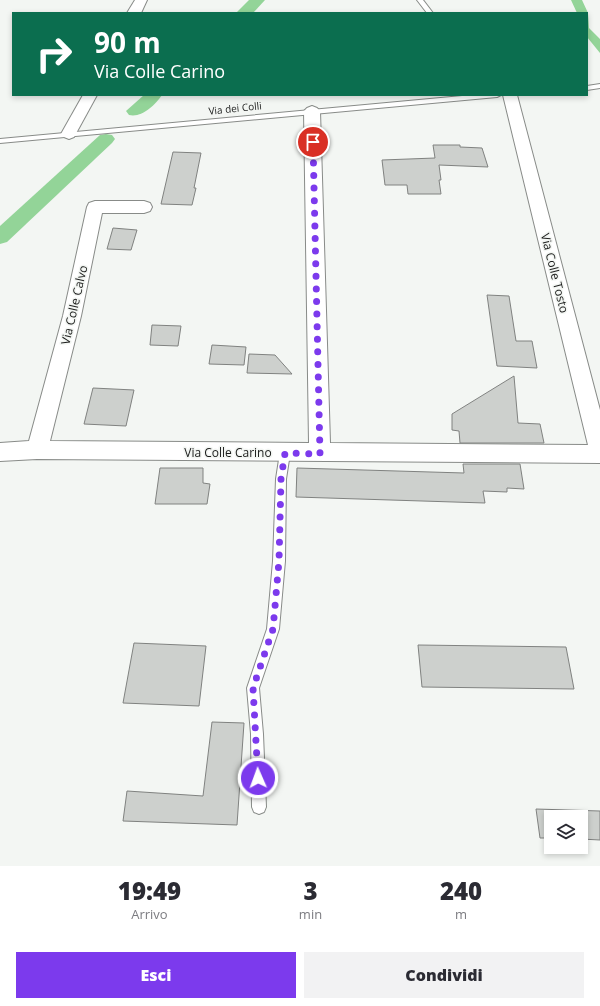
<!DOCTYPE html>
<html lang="it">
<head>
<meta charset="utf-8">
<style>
  :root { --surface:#fff; --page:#f2f2f3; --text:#2b2b33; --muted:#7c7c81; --accent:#7c3aed }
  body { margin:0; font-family:"Open Sans",sans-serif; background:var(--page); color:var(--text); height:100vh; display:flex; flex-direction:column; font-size:15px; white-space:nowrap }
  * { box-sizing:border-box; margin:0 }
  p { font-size:13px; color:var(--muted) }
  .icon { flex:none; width:22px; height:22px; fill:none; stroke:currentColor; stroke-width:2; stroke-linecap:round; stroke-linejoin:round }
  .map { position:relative; height:866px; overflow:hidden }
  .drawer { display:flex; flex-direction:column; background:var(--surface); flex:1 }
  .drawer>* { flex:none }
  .hud { position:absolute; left:12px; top:12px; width:576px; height:84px; border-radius:0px; box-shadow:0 2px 6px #0003; background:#0b6e4f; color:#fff; overflow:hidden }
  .controls { position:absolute; left:544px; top:810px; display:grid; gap:8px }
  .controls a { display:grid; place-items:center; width:44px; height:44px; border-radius:0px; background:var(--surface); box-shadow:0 2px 6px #0003; font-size:20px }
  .pin { position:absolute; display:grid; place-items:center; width:34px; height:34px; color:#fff; margin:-17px; border:2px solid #fff; border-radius:50%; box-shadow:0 1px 4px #0007 }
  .me { position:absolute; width:44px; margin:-22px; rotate:358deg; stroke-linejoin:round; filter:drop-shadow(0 0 3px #0008) }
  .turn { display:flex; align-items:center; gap:14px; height:84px; padding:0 16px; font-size:18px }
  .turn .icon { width:52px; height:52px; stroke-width:2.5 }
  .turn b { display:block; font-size:28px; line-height:34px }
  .eta { display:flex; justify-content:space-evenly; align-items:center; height:68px; text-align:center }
  .eta b { font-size:24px; font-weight:800; line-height:28px }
  .cta { display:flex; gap:8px; margin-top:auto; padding:8px 16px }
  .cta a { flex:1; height:46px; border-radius:0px; background:var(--accent); color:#fff; font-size:16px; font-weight:800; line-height:46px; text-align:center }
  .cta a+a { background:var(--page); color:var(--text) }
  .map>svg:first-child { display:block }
  .water { fill:#93d498 }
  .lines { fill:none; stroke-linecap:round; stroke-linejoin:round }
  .canal { fill:#93d498; fill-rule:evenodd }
  .building { fill:#cdd0cd; stroke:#808280 }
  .service-casing { stroke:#888b88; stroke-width:2 }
  .minor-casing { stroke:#888b88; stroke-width:2 }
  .service { fill:#fff; fill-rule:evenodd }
  .minor { fill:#fff; fill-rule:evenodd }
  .route { stroke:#7c3aed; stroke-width:7; stroke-dasharray:0 12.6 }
  .labels { text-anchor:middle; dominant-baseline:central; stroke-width:3; stroke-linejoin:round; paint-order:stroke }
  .far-street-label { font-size:10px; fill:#1a1b1a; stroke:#f3f6f3 }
  .street-label { font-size:12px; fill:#1a1b1a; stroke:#f3f6f3 }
</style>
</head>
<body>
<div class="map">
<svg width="600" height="866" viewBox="0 0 600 866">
  <rect width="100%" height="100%" fill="#f3f6f3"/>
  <path class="water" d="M 571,0 L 582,0 L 588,13 L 589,28 L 600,39 L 600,53 L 587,37 L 587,13 L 577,13 Z"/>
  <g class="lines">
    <g class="canal">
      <path d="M 249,0 L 265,0 L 253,13 L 236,13 Z"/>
      <path d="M 144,95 L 162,95 C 155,105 142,118 129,115 L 126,111 Z"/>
      <path d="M 106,134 L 112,135 L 115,139 L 112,143 L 7,242 L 0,244 L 0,226 L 100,135 Z"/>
    </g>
  </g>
  <g class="building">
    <path d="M 433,145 L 460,145 L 460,147 L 482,148 L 488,167 L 439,165 L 441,180 L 439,180 L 441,194 L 408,194 L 407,185 L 385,185 L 382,160 L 435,158 Z"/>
    <path d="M 173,152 L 201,153 L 194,188 L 196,188 L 192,205 L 161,204 Z"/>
    <path d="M 113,228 L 137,230 L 131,250 L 107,249 Z"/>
    <path d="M 487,295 L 509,296 L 516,341 L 532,341 L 537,368 L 497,366 Z"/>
    <path d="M 152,325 L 181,326 L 178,346 L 150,345 Z"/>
    <path d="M 212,345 L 246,347 L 244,365 L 209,364 Z"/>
    <path d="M 249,354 L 275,355 L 292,374 L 247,373 Z"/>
    <path d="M 514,376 L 518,423 L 540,424 L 544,443 L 460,443 L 459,431 L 452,430 L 452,414 Z"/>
    <path d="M 93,388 L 134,390 L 126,426 L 84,424 Z"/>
    <path d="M 463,464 L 520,464 L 524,489 L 507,488 L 507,492 L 483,491 L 485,503 L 296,497 L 297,468 L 464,473 Z"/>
    <path d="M 160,468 L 203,468 L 203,483 L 210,484 L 207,504 L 155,504 Z"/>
    <path d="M 134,643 L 206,646 L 199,706 L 123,703 Z"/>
    <path d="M 418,645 L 566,647 L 574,689 L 422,687 Z"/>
    <path d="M 212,722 L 244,723 L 237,825 L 123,821 L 127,791 L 203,796 Z"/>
    <path d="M 536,809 L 600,811 L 600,840 L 581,839 L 581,817 L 551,817 L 551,838 L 540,838 Z"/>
  </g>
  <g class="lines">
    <defs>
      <g id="service">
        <path d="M 417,0 L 423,0 L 433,13 L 427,13 Z"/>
        <path d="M 600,84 L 600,88 L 587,90 L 587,86 Z"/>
        <path d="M 473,95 L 501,95 L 497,97 L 0,143 L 0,139 Z"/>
        <path d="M 285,449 L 289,450 L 290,453 L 286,479 L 285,561 L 279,629 L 259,688 L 263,734 L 266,807 L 264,812 L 259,814 L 254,812 L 252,807 L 251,734 L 247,688 L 267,629 L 273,561 L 276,479 L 280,453 L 281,450 Z"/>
      </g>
      <g id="minor">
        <path d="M 135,0 L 147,0 L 141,13 L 127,13 Z"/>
        <path d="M 83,95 L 97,95 L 74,137 L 69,139 L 64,137 L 61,134 Z"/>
        <path d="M 503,95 L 517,95 L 600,410 L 600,463 L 37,459 L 0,461 L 0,443 L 29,441 L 63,316 L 87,207 L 89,203 L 95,201 L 144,201 L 150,203 L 152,207 L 150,211 L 144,213 L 102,213 L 81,316 L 50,441 L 309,443 L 304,111 L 307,108 L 312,106 L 317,108 L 320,111 L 330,443 L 588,445 Z"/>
      </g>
    </defs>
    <use href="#service" class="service-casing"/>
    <use href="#minor" class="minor-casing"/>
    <use href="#service" class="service"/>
    <use href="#minor" class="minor"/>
  </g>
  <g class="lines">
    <path class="route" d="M 258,778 L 253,688 L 273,629 L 279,561 L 281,479 L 285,453 L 320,454 L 313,142"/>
  </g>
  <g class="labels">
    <g class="far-street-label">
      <text transform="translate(235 108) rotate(-6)">Via dei Colli</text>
    </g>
    <g class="street-label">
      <text transform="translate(555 273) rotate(76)">Via Colle Tosto</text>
      <text transform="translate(74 305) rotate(-77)">Via Colle Calvo</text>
      <text x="228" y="452">Via Colle Carino</text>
    </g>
  </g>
</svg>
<div class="controls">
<a><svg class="icon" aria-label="layers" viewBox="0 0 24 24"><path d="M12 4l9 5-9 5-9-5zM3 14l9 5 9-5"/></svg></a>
</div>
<div class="pin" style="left:313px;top:142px;background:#d93025"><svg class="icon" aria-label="arrive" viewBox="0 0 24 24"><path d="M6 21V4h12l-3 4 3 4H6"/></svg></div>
<svg class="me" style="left:258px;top:778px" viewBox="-20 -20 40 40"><circle r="17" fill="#7c3aed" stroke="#fff" stroke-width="3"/><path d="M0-11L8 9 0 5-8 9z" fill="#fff"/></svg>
<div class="hud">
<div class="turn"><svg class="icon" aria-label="right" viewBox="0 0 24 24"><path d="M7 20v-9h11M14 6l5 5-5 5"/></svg><div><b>90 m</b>Via Colle Carino</div></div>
</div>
</div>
<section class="drawer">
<div class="eta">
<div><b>19:49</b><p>Arrivo</p></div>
<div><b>3</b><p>min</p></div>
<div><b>240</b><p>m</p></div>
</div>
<div class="cta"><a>Esci</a><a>Condividi</a></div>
</section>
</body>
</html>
